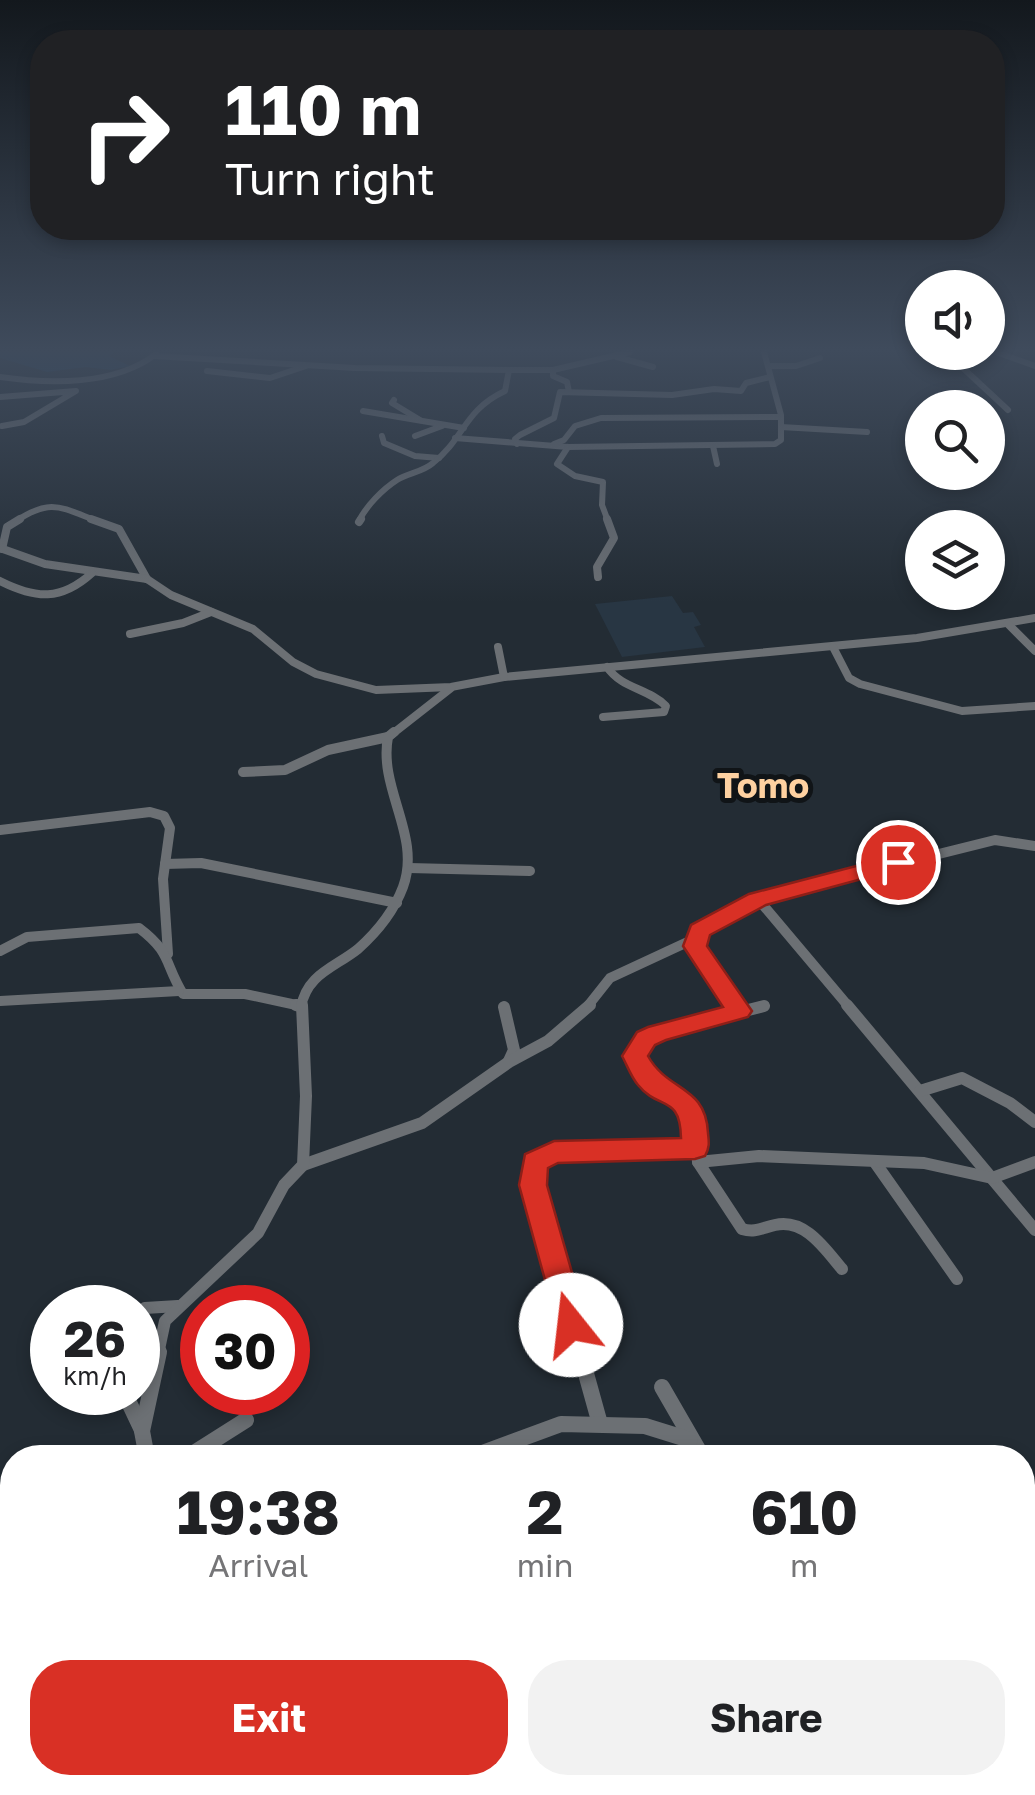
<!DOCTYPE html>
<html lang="en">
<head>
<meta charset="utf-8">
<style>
  :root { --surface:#fff; --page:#f2f2f2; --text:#202124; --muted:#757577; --accent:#d93025 }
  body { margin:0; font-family:"Golos Text",sans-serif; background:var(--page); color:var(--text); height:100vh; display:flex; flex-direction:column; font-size:38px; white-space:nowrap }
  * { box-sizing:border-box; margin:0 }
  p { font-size:32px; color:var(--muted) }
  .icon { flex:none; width:55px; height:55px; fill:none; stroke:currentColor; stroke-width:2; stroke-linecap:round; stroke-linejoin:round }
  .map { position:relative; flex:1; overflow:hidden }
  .panel { position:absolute; left:0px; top:1445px; width:1035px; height:350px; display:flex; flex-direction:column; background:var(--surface); border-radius:40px 40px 0 0; box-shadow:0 5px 15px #0003 }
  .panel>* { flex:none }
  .hud { position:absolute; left:30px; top:30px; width:975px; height:210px; border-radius:40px; box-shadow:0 5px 15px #0003; background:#202124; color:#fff; overflow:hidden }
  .tools { position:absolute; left:905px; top:270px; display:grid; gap:20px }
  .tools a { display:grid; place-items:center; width:100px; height:100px; border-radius:50%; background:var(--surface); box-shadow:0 5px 15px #0003; font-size:50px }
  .speed { position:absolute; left:30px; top:1285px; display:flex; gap:20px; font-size:50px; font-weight:700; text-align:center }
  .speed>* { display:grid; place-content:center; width:130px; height:130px; border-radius:50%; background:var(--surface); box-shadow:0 5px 15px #0003; line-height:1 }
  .speed small { font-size:25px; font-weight:400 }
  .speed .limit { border:15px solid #d22; background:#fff; color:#111 }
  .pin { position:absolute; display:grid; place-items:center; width:85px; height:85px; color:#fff; margin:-42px; border:5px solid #fff; border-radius:50%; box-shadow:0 2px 10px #0007 }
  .me { position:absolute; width:110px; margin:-55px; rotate:344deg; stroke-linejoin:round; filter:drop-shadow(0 0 8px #0008) }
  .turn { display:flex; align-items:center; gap:35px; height:210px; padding:0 30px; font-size:45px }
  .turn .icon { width:130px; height:130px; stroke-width:2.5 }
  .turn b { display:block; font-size:70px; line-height:85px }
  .eta { display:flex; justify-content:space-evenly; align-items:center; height:170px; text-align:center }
  .eta b { font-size:60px; font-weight:700; line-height:70px }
  .cta { display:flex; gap:20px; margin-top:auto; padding:20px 30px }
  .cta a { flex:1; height:115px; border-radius:40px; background:var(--accent); color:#fff; font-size:40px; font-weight:700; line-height:115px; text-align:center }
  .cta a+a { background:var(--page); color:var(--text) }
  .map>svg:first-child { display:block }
  .built { fill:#283643 }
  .green { fill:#1e405f }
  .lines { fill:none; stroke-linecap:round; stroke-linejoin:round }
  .minor-far4 { stroke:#6c7074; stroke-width:6 }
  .minor-far3 { stroke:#6c7074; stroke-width:8 }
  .minor-far2 { stroke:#6c7074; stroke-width:10 }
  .minor-far1 { stroke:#6c7074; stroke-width:12 }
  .minor { stroke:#6c7074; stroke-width:16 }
  .route { fill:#d93025; stroke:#8d1f18; stroke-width:2.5 }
  .labels { text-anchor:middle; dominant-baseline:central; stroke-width:10; stroke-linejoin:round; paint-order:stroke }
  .district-label { font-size:35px; font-weight:bold; fill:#fed1a1; stroke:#101417 }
</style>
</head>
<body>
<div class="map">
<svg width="1035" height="1795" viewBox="0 0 1035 1795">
  <rect width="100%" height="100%" fill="#232c34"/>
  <path class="built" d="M 672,596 L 683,613 L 693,612 L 701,625 L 694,627 L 705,647 L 622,657 L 595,604 Z"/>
  <path class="green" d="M 0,352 L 115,352 L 109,356 L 130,366 L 111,370 L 86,367 L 47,372 L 0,358 Z"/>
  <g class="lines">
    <g class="minor-far4">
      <path d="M 965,352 L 964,369 L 1008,410"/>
      <path d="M 996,352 L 1035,366"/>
      <path d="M 154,356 L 355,368 L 509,370"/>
      <path d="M 617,357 L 653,367"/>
      <path d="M 768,366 L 796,366 L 820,358"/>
      <path d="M 553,370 L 553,376 L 567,382 L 569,392"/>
      <path d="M 207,371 L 270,378 L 306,366"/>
      <path d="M 0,377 C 48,384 115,386 156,354"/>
      <path d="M 0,397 L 76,391 L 24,422 L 2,426"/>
      <path d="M 394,400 L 392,403 L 420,420"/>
      <path d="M 363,411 L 464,428"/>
      <path d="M 781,427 L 867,432"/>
      <path d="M 382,436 L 384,443 L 415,456 L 439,458"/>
      <path d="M 415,436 L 442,426"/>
      <path d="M 455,438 L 568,447 L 775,444 L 781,440 L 781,415 L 764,352"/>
      <path d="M 517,444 L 515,439 L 520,435 L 554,418 L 560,392 L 672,395 L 714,389 L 741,391 L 746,383 L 770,377"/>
      <path d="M 554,444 L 564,440 L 575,426 L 601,418 L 781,417"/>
      <path d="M 713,446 L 717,464"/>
      <path d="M 568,447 L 557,464 L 575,476 L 603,482 L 602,505 L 608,521"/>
      <path d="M 16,521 C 51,498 60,507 97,521"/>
      <path d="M 359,521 C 366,506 383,489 397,480 C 408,473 423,472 433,463 C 464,439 464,410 505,391 L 509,370 L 553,370 L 630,352"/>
    </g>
    <g class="minor-far3">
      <path d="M 91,519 L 119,529 L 147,579"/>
      <path d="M 359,522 L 361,519"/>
      <path d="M 0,548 L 45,564 L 147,579 L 171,595 L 253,629 L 293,662 L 316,674 L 376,690 L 451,687 L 504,677 L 917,638 L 1035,618"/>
      <path d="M 2,549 L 7,527 L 20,519"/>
      <path d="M 598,577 L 597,567 L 614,538 L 607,519"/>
      <path d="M 0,581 C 36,599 61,601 92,573"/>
      <path d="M 1008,624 L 1035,651"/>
      <path d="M 130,634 L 183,623 L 211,612"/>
      <path d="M 498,647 L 504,677"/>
      <path d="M 833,647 L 849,678 L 860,684 L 962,711 L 1035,706"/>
      <path d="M 603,717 L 664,712 L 666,706 C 648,688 622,689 607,667"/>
      <path d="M 391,735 L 451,688"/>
    </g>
    <g class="minor-far2">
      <path d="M 243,772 L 285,770 L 328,750 L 388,737"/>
      <path d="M 0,830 L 150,812 L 164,816 L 170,828 L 163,879 L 168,954"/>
      <path d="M 165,864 L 201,863 L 397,903"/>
      <path d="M 409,868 L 530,871"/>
      <path d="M 758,899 L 849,1007"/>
      <path d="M 694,939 L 704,963 L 736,1007"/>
      <path d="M 0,951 L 27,937 L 139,928 C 172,953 164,963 183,994 L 245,994 L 301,1006"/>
      <path d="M 0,1001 L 179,991"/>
      <path d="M 301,1007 C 307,974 334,968 358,949 C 377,932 394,911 403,887 C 422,836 378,789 388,737 L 394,732"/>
      <path d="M 587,1007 L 610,978 L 694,939 L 713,920 L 758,899 L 995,840 L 1035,846"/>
      <path d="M 759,1007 L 764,1006"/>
    </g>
    <g class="minor-far1">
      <path d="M 296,1005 L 301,1006"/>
      <path d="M 735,1005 L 739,1011"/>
      <path d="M 847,1005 L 1035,1230"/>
      <path d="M 764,1006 L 657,1033 L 646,1039 L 635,1056 L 648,1081 L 684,1101 L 694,1114 L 698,1162 L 742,1229 C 755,1233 762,1228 775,1225 C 805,1218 825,1249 842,1269"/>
      <path d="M 504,1007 L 514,1050 L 509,1061"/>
      <path d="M 920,1091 L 962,1078 L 1010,1103 L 1035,1122"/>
      <path d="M 874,1161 L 957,1279"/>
      <path d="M 698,1162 L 759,1156 L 924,1163 L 992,1178 L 1035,1162"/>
      <path d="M 303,1165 L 422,1123 L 509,1062 L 548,1041 L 590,1005"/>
      <path d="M 138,1313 L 145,1308 L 178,1306"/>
      <path d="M 158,1354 L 165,1321 L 258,1233 L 284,1185 L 303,1165 L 306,1096 L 302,1005"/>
      <path d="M 580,1354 L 533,1185 L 535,1162 L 554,1152 L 695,1148"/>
    </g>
    <g class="minor">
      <path d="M 580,1352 L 600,1424"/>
      <path d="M 662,1387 L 703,1458"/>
      <path d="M 124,1392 L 142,1430"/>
      <path d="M 147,1458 L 142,1431 L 159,1352"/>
      <path d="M 186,1458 L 246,1420"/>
      <path d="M 469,1458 L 561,1424 L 645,1426 L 690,1440"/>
      <path d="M 0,1529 L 12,1527"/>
      <path d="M 1022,1545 L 1035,1562"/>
      <path d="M 0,1676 L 12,1667"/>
      <path d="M 283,1782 L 286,1795"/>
      <path d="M 402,1782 L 405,1795"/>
      <path d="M 483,1782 L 487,1795"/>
      <path d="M 789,1782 L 794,1795"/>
      <path d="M 609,1792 L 628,1782"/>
    </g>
  </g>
  <linearGradient id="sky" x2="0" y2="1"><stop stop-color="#13181d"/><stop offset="0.58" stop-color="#3f4b5c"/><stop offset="1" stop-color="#3f4b5c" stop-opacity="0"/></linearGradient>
  <rect width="1035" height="603" fill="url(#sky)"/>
  <path class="route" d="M 898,855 L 909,862 L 906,867 L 766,905 L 710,935 L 707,946 L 752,1011 L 748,1017 L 666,1040 L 655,1045 L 648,1056 C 668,1092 706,1085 708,1133 C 709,1142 710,1147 705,1156 L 695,1159 L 558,1163 L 548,1168 L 547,1185 L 587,1325 L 582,1335 L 571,1339 L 560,1335 L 519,1185 L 525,1154 L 554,1141 L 681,1138 C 680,1094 659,1111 638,1085 C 631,1077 627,1065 622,1056 L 637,1032 L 648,1027 L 723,1007 L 683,946 L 691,925 L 749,894 Z"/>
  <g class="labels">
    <g class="district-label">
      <text x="763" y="785">Tomo</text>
    </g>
  </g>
</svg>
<div class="tools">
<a><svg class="icon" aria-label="sound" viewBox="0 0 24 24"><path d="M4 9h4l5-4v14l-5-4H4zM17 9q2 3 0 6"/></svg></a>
<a><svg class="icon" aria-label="search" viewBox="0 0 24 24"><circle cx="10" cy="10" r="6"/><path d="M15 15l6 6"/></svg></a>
<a><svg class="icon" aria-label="layers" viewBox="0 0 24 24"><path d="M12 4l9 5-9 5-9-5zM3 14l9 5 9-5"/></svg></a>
</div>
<div class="speed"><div>26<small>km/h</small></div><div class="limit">30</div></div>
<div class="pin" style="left:898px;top:862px;background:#d93025"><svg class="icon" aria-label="arrive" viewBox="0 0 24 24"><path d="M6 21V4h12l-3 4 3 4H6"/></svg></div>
<svg class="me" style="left:571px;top:1325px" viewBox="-20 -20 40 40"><circle r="19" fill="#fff"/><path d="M0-13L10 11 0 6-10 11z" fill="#d93025"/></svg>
<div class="hud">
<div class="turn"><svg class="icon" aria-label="right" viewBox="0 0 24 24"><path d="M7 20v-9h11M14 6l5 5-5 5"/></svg><div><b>110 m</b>Turn right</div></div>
</div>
<section class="panel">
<div class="eta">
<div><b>19:38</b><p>Arrival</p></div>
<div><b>2</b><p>min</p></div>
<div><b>610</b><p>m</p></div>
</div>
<div class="cta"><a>Exit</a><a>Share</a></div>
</section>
</div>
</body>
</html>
